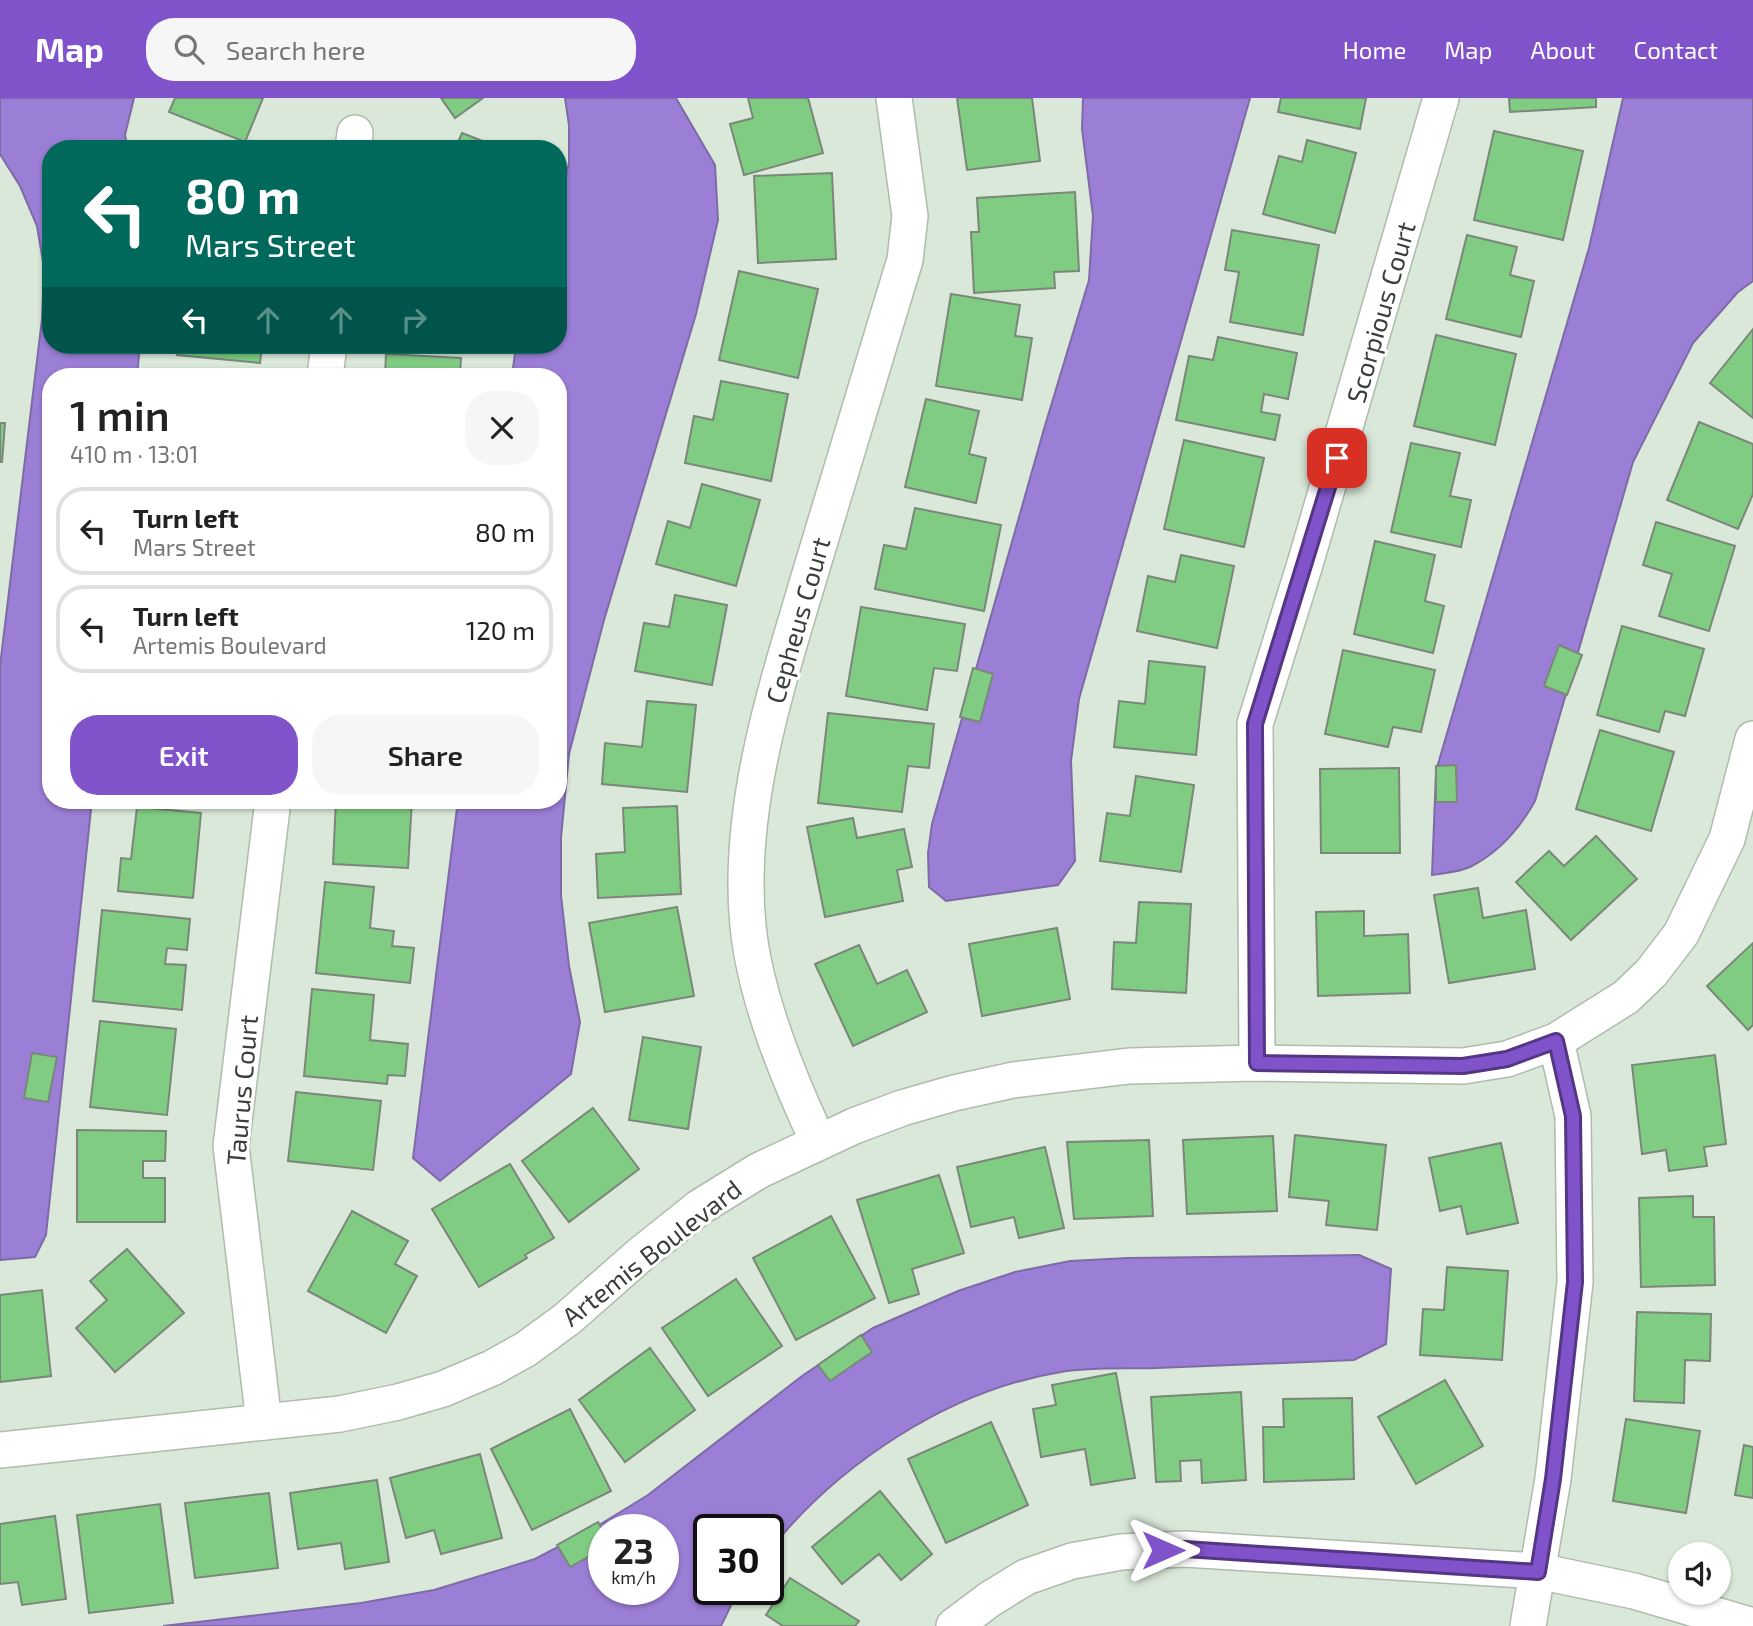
<!DOCTYPE html>
<html lang="en">
<head>
<meta charset="utf-8">
<style>
  :root { --surface:#fff; --page:#f6f6f6; --text:#222; --muted:#767676; --line:#e0e0e0; --accent:#8153cb }
  body { margin:0; font-family:"Exo 2",sans-serif; background:var(--page); color:var(--text); height:100vh; display:flex; flex-direction:column; font-size:26px; white-space:nowrap }
  * { box-sizing:border-box; margin:0 }
  p { font-size:23px; color:var(--muted) }
  .icon { flex:none; width:38px; height:38px; fill:none; stroke:currentColor; stroke-width:2; stroke-linecap:round; stroke-linejoin:round }
  .map { position:relative; flex:1; overflow:hidden }
  .panel { position:absolute; left:42px; top:270px; width:525px; height:441px; display:flex; flex-direction:column; background:var(--surface); border-radius:28px; box-shadow:0 2px 5px #0004 }
  .panel>* { flex:none }
  .guide { position:absolute; left:42px; top:42px; width:525px; height:214px; border-radius:28px; box-shadow:0 2px 5px #0004; background:#00695c; color:#fff; overflow:hidden }
  .fabs { position:absolute; left:1668px; top:1444px; display:grid; gap:14px }
  .fabs a { display:grid; place-items:center; width:63px; height:63px; border-radius:50%; background:var(--surface); box-shadow:0 2px 5px #0004; font-size:35px }
  .speed { position:absolute; left:588px; top:1416px; display:flex; gap:14px; font-size:35px; font-weight:700; text-align:center }
  .speed>* { display:grid; place-content:center; width:91px; height:91px; border-radius:50%; background:var(--surface); box-shadow:0 2px 5px #0004; line-height:1 }
  .speed small { font-size:18px; font-weight:400 }
  .speed .limit { border:4px solid #111; border-radius:10px; background:#fff; color:#111 }
  .pin { position:absolute; display:grid; place-items:center; width:60px; height:60px; color:#fff; margin:-30px; border-radius:14px; box-shadow:0 4px 10px #0006 }
  .me { position:absolute; width:77px; margin:-38px; rotate:90deg; stroke-linejoin:round; filter:drop-shadow(0 0 5px #0008) }
  .turn { display:flex; align-items:center; gap:24px; height:147px; padding:0 28px; font-size:32px }
  .turn .icon { width:91px; height:91px; stroke-width:2.5 }
  .turn b { display:block; font-size:49px; line-height:60px }
  .lanes { display:flex; align-items:center; height:66px; padding:0 28px; background:#0003; justify-content:center; gap:35px; direction:ltr }
  .lanes .off { opacity:.35 }
  .round { display:grid; place-items:center; flex:none; width:74px; height:74px; border-radius:28px; background:var(--page) }
  .overview { display:flex; align-items:center; justify-content:space-between; height:119px; padding:0 28px }
  h1 { font-size:42px; font-weight:600; line-height:52px }
  .primary-button { display:flex; gap:14px; margin-top:auto; padding:14px 28px }
  .primary-button a { flex:1; height:80px; border-radius:28px; background:var(--accent); color:#fff; font-size:28px; font-weight:600; line-height:80px; text-align:center }
  .primary-button a+a { background:var(--page); color:var(--text) }
  ul { padding:0; list-style:none }
  li { display:flex; align-items:center; gap:21px; height:88px; margin:0 14px 10px; padding:0 14px; border:4px solid var(--line); border-radius:28px }
  li div { flex:1 }
  li b { display:block; font-size:26px }
  li em { font-style:normal }
  header { display:flex; align-items:center; gap:42px; box-sizing:border-box; height:98px; padding:0 35px; background:var(--accent); color:#fff }
  header strong { font-size:33px }
  nav { display:flex; gap:38px; margin-inline-start:auto; font-size:24px }
  .search { width:490px; height:63px; background:var(--page); display:flex; align-items:center; gap:18px; box-sizing:border-box; padding:0 24px; border-radius:28px; color:var(--muted); font-size:26px }
  .map>svg:first-child { display:block }
  .water { fill:#9b7ed5; stroke:#7e6ba6; stroke-width:2; fill-rule:evenodd }
  .building { fill:#80cc82; stroke:#7a877a; stroke-width:2 }
  .lines { fill:none; stroke-linecap:round; stroke-linejoin:round }
  .minor-casing { stroke:#aebbad; stroke-width:38 }
  .minor { stroke:#fff; stroke-width:35 }
  .route-casing { stroke:#543684; stroke-width:18 }
  .route { stroke:#8153cb; stroke-width:12 }
  .labels { text-anchor:middle; dominant-baseline:central; stroke-width:6; stroke-linejoin:round; paint-order:stroke }
  .street-label { font-size:26px; fill:#393f39; stroke:#fff }
</style>
</head>
<body>
<header>
<strong>Map</strong>
<div class="search"><svg class="icon" aria-label="search" viewBox="0 0 24 24"><circle cx="10" cy="10" r="6"/><path d="M15 15l6 6"/></svg>Search here</div>
<nav><a>Home</a><a>Map</a><a>About</a><a>Contact</a></nav>
</header>
<div class="map">
<svg width="1753" height="1528" viewBox="0 0 1753 1528">
  <rect width="100%" height="100%" fill="#dae8d9"/>
  <g class="water">
    <path d="M 0,0 L 134,0 L 125,37 L 128,51 L 51,51 L 51,247 L 140,247 L 137,278 L 51,278 L 51,702 L 92,702 L 46,1137 L 35,1159 L 0,1162 L 0,568 L 42,221 L 44,170 L 37,128 L 20,88 L 0,56 Z"/>
    <path d="M 565,0 L 676,0 L 715,67 L 718,122 L 696,216 L 604,522 L 569,656 L 561,740 L 561,797 L 569,868 L 580,924 L 571,976 L 440,1083 L 413,1060 L 458,702 L 558,702 L 558,278 L 512,278 L 516,247 L 558,247 L 558,112 L 569,65 L 569,27 Z"/>
    <path d="M 1083,0 L 1250,0 L 1079,601 L 1071,663 L 1075,763 L 1058,787 L 946,803 L 929,789 L 928,755 L 932,726 L 1044,331 L 1089,182 L 1093,118 L 1082,31 Z"/>
    <path d="M 1623,0 L 1753,0 L 1753,183 L 1738,194 L 1693,245 L 1633,364 L 1535,703 C 1520,730 1498,755 1470,769 C 1459,774 1444,775 1432,777 L 1436,673 L 1589,150 Z"/>
    <path d="M 1359,1157 L 1391,1171 L 1386,1246 L 1354,1262 C 1288,1265 1223,1267 1157,1270 C 1126,1271 1092,1269 1061,1274 C 949,1292 838,1366 768,1454 L 768,1432 L 709,1432 L 709,1491 L 739,1491 L 721,1528 L 163,1528 L 361,1505 L 434,1492 L 535,1461 L 596,1429 L 648,1397 L 802,1278 L 873,1230 L 958,1193 L 1015,1174 L 1070,1163 L 1128,1160 ZM 604,1432 L 663,1432 L 663,1491 L 604,1491 Z"/>
  </g>
  <g class="building">
    <path d="M 175,0 L 263,0 L 245,44 L 169,14 Z"/>
    <path d="M 441,0 L 483,0 L 455,20 Z"/>
    <path d="M 748,0 L 808,0 L 823,55 L 744,77 L 730,26 L 753,20 Z"/>
    <path d="M 957,0 L 1032,0 L 1040,63 L 967,72 Z"/>
    <path d="M 1281,0 L 1366,0 L 1360,31 L 1278,14 Z"/>
    <path d="M 1509,0 L 1596,0 L 1596,9 L 1510,14 Z"/>
    <path d="M 1494,33 L 1583,53 L 1563,142 L 1474,122 Z"/>
    <path d="M 462,35 L 503,51 L 455,51 Z"/>
    <path d="M 1307,42 L 1356,55 L 1335,135 L 1263,116 L 1279,58 L 1302,64 Z"/>
    <path d="M 832,75 L 836,161 L 758,165 L 754,78 Z"/>
    <path d="M 1075,94 L 1079,173 L 1054,174 L 1055,190 L 974,195 L 971,134 L 979,134 L 977,100 Z"/>
    <path d="M 1232,132 L 1319,147 L 1303,237 L 1230,224 L 1239,174 L 1225,172 Z"/>
    <path d="M 1467,137 L 1517,149 L 1510,177 L 1534,183 L 1521,239 L 1446,221 Z"/>
    <path d="M 739,173 L 818,191 L 798,280 L 719,262 Z"/>
    <path d="M 951,196 L 1020,207 L 1015,238 L 1032,240 L 1022,302 L 936,288 Z"/>
    <path d="M 1753,231 L 1753,320 L 1710,285 Z"/>
    <path d="M 1436,237 L 1516,256 L 1495,347 L 1414,328 Z"/>
    <path d="M 1218,239 L 1297,255 L 1288,301 L 1264,296 L 1261,314 L 1280,317 L 1275,342 L 1176,322 L 1189,258 L 1213,262 Z"/>
    <path d="M 178,247 L 262,247 L 260,265 L 177,257 Z"/>
    <path d="M 386,256 L 461,260 L 460,278 L 385,278 Z"/>
    <path d="M 721,283 L 788,296 L 771,383 L 685,365 L 694,318 L 713,322 Z"/>
    <path d="M 926,301 L 979,313 L 969,356 L 986,360 L 976,405 L 905,389 Z"/>
    <path d="M 1699,324 L 1753,346 L 1753,396 L 1738,431 L 1667,402 Z"/>
    <path d="M 0,325 L 5,325 L 2,364 L 0,364 Z"/>
    <path d="M 1184,342 L 1264,360 L 1244,449 L 1164,431 Z"/>
    <path d="M 1411,345 L 1460,355 L 1450,398 L 1471,402 L 1461,449 L 1391,434 Z"/>
    <path d="M 702,386 L 760,402 L 736,488 L 656,466 L 668,423 L 690,430 Z"/>
    <path d="M 915,410 L 1001,427 L 984,513 L 875,491 L 884,447 L 906,451 Z"/>
    <path d="M 1656,424 L 1735,448 L 1709,533 L 1659,518 L 1672,476 L 1643,467 Z"/>
    <path d="M 1375,443 L 1435,457 L 1425,503 L 1444,508 L 1433,555 L 1354,536 Z"/>
    <path d="M 1181,457 L 1234,468 L 1217,550 L 1137,533 L 1148,478 L 1175,484 Z"/>
    <path d="M 675,497 L 727,507 L 712,587 L 635,573 L 644,525 L 669,529 Z"/>
    <path d="M 861,509 L 965,526 L 957,573 L 934,570 L 927,612 L 846,598 Z"/>
    <path d="M 1622,528 L 1704,551 L 1685,618 L 1665,613 L 1659,634 L 1597,617 Z"/>
    <path d="M 1559,547 L 1582,557 L 1567,597 L 1544,588 Z"/>
    <path d="M 1343,552 L 1435,572 L 1421,634 L 1393,629 L 1388,649 L 1325,636 Z"/>
    <path d="M 1149,563 L 1205,569 L 1196,657 L 1114,649 L 1119,603 L 1145,606 Z"/>
    <path d="M 973,570 L 993,576 L 980,624 L 960,619 Z"/>
    <path d="M 647,603 L 696,607 L 687,694 L 602,686 L 605,645 L 642,649 Z"/>
    <path d="M 828,615 L 934,626 L 929,670 L 908,668 L 902,714 L 818,705 Z"/>
    <path d="M 1600,632 L 1674,654 L 1651,733 L 1576,711 Z"/>
    <path d="M 1456,667 L 1457,704 L 1436,704 L 1436,668 Z"/>
    <path d="M 1399,670 L 1400,755 L 1321,755 L 1320,671 Z"/>
    <path d="M 1136,678 L 1194,687 L 1181,774 L 1100,763 L 1107,715 L 1130,718 Z"/>
    <path d="M 336,702 L 412,702 L 408,770 L 333,766 Z"/>
    <path d="M 677,708 L 681,796 L 598,800 L 596,756 L 625,754 L 623,710 Z"/>
    <path d="M 137,709 L 201,715 L 193,800 L 118,793 L 121,760 L 131,761 Z"/>
    <path d="M 853,720 L 857,740 L 904,731 L 912,769 L 897,772 L 903,803 L 825,819 L 807,729 Z"/>
    <path d="M 1596,738 L 1637,781 L 1571,842 L 1516,784 L 1549,753 L 1564,768 Z"/>
    <path d="M 325,784 L 374,789 L 370,830 L 394,833 L 392,848 L 414,850 L 410,885 L 316,875 Z"/>
    <path d="M 1478,790 L 1483,820 L 1526,812 L 1535,871 L 1449,885 L 1434,797 Z"/>
    <path d="M 1139,804 L 1191,806 L 1186,895 L 1112,891 L 1114,844 L 1136,845 Z"/>
    <path d="M 677,809 L 694,898 L 605,914 L 589,825 Z"/>
    <path d="M 102,812 L 190,821 L 187,852 L 167,850 L 165,866 L 186,867 L 182,912 L 93,903 Z"/>
    <path d="M 1364,813 L 1364,838 L 1408,836 L 1410,895 L 1318,898 L 1316,814 Z"/>
    <path d="M 1057,830 L 1070,901 L 982,918 L 969,846 Z"/>
    <path d="M 1753,845 L 1753,927 L 1748,932 L 1707,888 Z"/>
    <path d="M 859,847 L 877,886 L 907,872 L 927,914 L 853,948 L 815,866 Z"/>
    <path d="M 312,891 L 374,897 L 370,942 L 408,946 L 405,978 L 388,977 L 387,986 L 304,978 Z"/>
    <path d="M 100,923 L 176,931 L 167,1017 L 90,1009 Z"/>
    <path d="M 643,939 L 701,949 L 688,1031 L 629,1022 Z"/>
    <path d="M 32,955 L 57,959 L 48,1004 L 24,1000 Z"/>
    <path d="M 1715,957 L 1726,1046 L 1704,1049 L 1707,1068 L 1669,1073 L 1666,1052 L 1642,1056 L 1632,967 Z"/>
    <path d="M 296,994 L 381,1003 L 373,1072 L 288,1063 Z"/>
    <path d="M 593,1010 L 639,1071 L 569,1124 L 522,1063 Z"/>
    <path d="M 77,1032 L 166,1033 L 165,1063 L 143,1063 L 143,1080 L 165,1080 L 165,1124 L 77,1124 Z"/>
    <path d="M 1295,1037 L 1386,1047 L 1377,1132 L 1326,1127 L 1329,1103 L 1289,1099 Z"/>
    <path d="M 1273,1038 L 1277,1113 L 1187,1116 L 1183,1042 Z"/>
    <path d="M 1149,1042 L 1153,1118 L 1074,1121 L 1067,1044 Z"/>
    <path d="M 1501,1045 L 1518,1125 L 1467,1136 L 1461,1108 L 1440,1113 L 1429,1060 Z"/>
    <path d="M 1045,1049 L 1064,1130 L 1019,1140 L 1014,1119 L 971,1129 L 957,1069 Z"/>
    <path d="M 510,1066 L 554,1140 L 525,1157 L 527,1160 L 479,1189 L 432,1111 Z"/>
    <path d="M 939,1077 L 964,1155 L 912,1171 L 919,1196 L 889,1205 L 857,1102 Z"/>
    <path d="M 1693,1098 L 1693,1119 L 1714,1119 L 1715,1187 L 1641,1189 L 1639,1100 Z"/>
    <path d="M 352,1113 L 408,1143 L 395,1166 L 417,1178 L 386,1235 L 308,1193 Z"/>
    <path d="M 831,1118 L 875,1200 L 796,1242 L 753,1160 Z"/>
    <path d="M 127,1151 L 184,1215 L 115,1274 L 76,1230 L 107,1202 L 90,1183 Z"/>
    <path d="M 1447,1169 L 1508,1173 L 1502,1262 L 1420,1257 L 1423,1211 L 1444,1212 Z"/>
    <path d="M 736,1181 L 782,1248 L 708,1298 L 662,1230 Z"/>
    <path d="M 42,1192 L 51,1278 L 0,1284 L 0,1197 Z"/>
    <path d="M 1637,1214 L 1711,1216 L 1710,1263 L 1685,1262 L 1684,1305 L 1634,1303 Z"/>
    <path d="M 861,1237 L 872,1254 L 830,1283 L 818,1267 Z"/>
    <path d="M 650,1250 L 695,1312 L 625,1364 L 579,1302 Z"/>
    <path d="M 1116,1275 L 1135,1380 L 1091,1387 L 1085,1351 L 1041,1359 L 1033,1311 L 1056,1307 L 1052,1287 Z"/>
    <path d="M 1445,1282 L 1483,1348 L 1416,1386 L 1378,1319 Z"/>
    <path d="M 1241,1294 L 1246,1382 L 1202,1385 L 1201,1362 L 1180,1363 L 1181,1383 L 1156,1384 L 1151,1299 Z"/>
    <path d="M 1352,1300 L 1354,1381 L 1264,1384 L 1263,1329 L 1284,1329 L 1283,1301 Z"/>
    <path d="M 570,1311 L 611,1393 L 532,1432 L 491,1351 Z"/>
    <path d="M 1626,1321 L 1700,1333 L 1686,1415 L 1613,1403 Z"/>
    <path d="M 991,1324 L 1028,1407 L 946,1445 L 908,1361 Z"/>
    <path d="M 1744,1347 L 1753,1349 L 1753,1400 L 1735,1397 Z"/>
    <path d="M 480,1356 L 502,1440 L 441,1456 L 434,1432 L 406,1440 L 390,1380 Z"/>
    <path d="M 377,1382 L 389,1464 L 345,1471 L 341,1445 L 298,1451 L 290,1395 Z"/>
    <path d="M 880,1393 L 932,1456 L 901,1482 L 879,1456 L 842,1486 L 812,1449 Z"/>
    <path d="M 269,1395 L 278,1470 L 195,1480 L 185,1405 Z"/>
    <path d="M 160,1406 L 173,1505 L 89,1515 L 77,1417 Z"/>
    <path d="M 55,1418 L 66,1501 L 22,1507 L 18,1484 L 0,1486 L 0,1426 Z"/>
    <path d="M 598,1424 L 604,1435 L 604,1450 L 570,1469 L 557,1447 Z"/>
    <path d="M 790,1480 L 859,1523 L 855,1528 L 783,1528 L 766,1517 Z"/>
  </g>
  <g class="lines">
    <defs>
      <g id="minor">
        <path d="M 353,51 L 355,35"/>
        <path d="M 325,278 L 329,247"/>
        <path d="M 1257,965 L 1255,626 L 1305,466 L 1441,0"/>
        <path d="M 818,1043 C 788,979 755,899 748,828 C 736,706 779,581 813,466 C 844,364 874,263 905,162 L 910,118 L 894,0"/>
        <path d="M 264,1324 L 231,1048 L 273,702"/>
        <path d="M 0,1352 L 340,1316 L 398,1304 L 443,1291 L 492,1270 L 526,1251 L 567,1221 L 641,1156 L 700,1109 L 758,1073 L 854,1028 L 902,1010 L 954,995 L 1013,982 L 1129,968 L 1257,965 L 1463,968 L 1507,961 L 1556,943 L 1626,899 L 1651,875 L 1681,836 L 1727,741 L 1753,641"/>
        <path d="M 954,1528 L 990,1501 L 1026,1479 L 1072,1463 L 1121,1454 L 1185,1451 L 1538,1473 L 1634,1493 L 1753,1528"/>
        <path d="M 1528,1528 L 1553,1381 L 1575,1184 L 1573,1018 L 1556,943"/>
      </g>
    </defs>
    <use href="#minor" class="minor-casing"/>
    <use href="#minor" class="minor"/>
  </g>
  <g class="lines">
    <defs>
      <path id="route" d="M 1163,1452 L 1185,1451 L 1538,1474 L 1553,1381 L 1575,1184 L 1573,1018 L 1556,943 L 1507,961 L 1463,968 L 1257,965 L 1255,626 L 1337,360"/>
    </defs>
    <use href="#route" class="route-casing"/>
    <use href="#route" class="route"/>
  </g>
  <g class="labels">
    <g class="street-label">
      <text transform="translate(1380 214) rotate(-74)">Scorpious Court</text>
      <text transform="translate(797 522) rotate(-74)">Cepheus Court</text>
      <text transform="translate(241 992) rotate(-85)">Taurus Court</text>
      <text transform="translate(651 1154) rotate(-38)">Artemis Boulevard</text>
    </g>
  </g>
</svg>
<div class="fabs">
<a><svg class="icon" aria-label="sound" viewBox="0 0 24 24"><path d="M4 9h4l5-4v14l-5-4H4zM17 9q2 3 0 6"/></svg></a>
</div>
<div class="speed"><div>23<small>km/h</small></div><div class="limit">30</div></div>
<div class="pin" style="left:1337px;top:360px;background:#d93025"><svg class="icon" aria-label="arrive" viewBox="0 0 24 24"><path d="M6 21V4h12l-3 4 3 4H6"/></svg></div>
<svg class="me" style="left:1163px;top:1452px" viewBox="-20 -20 40 40"><path d="M0-17L14 15 0 8-14 15z" fill="#8153cb" stroke="#fff" stroke-width="4"/></svg>
<div class="guide">
<div class="turn"><svg class="icon" aria-label="left" viewBox="0 0 24 24"><path d="M17 20v-9H6M10 6l-5 5 5 5"/></svg><div><b>80 m</b>Mars Street</div></div>
<div class="lanes"><svg class="icon" aria-label="left" viewBox="0 0 24 24"><path d="M17 20v-9H6M10 6l-5 5 5 5"/></svg><svg class="icon off" aria-label="ahead" viewBox="0 0 24 24"><path d="M12 20V5M6 11l6-6 6 6"/></svg><svg class="icon off" aria-label="ahead" viewBox="0 0 24 24"><path d="M12 20V5M6 11l6-6 6 6"/></svg><svg class="icon off" aria-label="right" viewBox="0 0 24 24"><path d="M7 20v-9h11M14 6l5 5-5 5"/></svg></div>
</div>
<section class="panel">
<div class="overview"><div><h1>1 min</h1><p>410 m · 13:01</p></div><a class="round"><svg class="icon" aria-label="close" viewBox="0 0 24 24"><path d="M6 6l12 12M18 6L6 18"/></svg></a></div>
<ul>
<li><svg class="icon" aria-label="left" viewBox="0 0 24 24"><path d="M17 20v-9H6M10 6l-5 5 5 5"/></svg><div><b>Turn left</b><p>Mars Street</p></div><em>80 m</em></li>
<li><svg class="icon" aria-label="left" viewBox="0 0 24 24"><path d="M17 20v-9H6M10 6l-5 5 5 5"/></svg><div><b>Turn left</b><p>Artemis Boulevard</p></div><em>120 m</em></li>
</ul>
<div class="primary-button"><a>Exit</a><a>Share</a></div>
</section>
</div>
</body>
</html>
